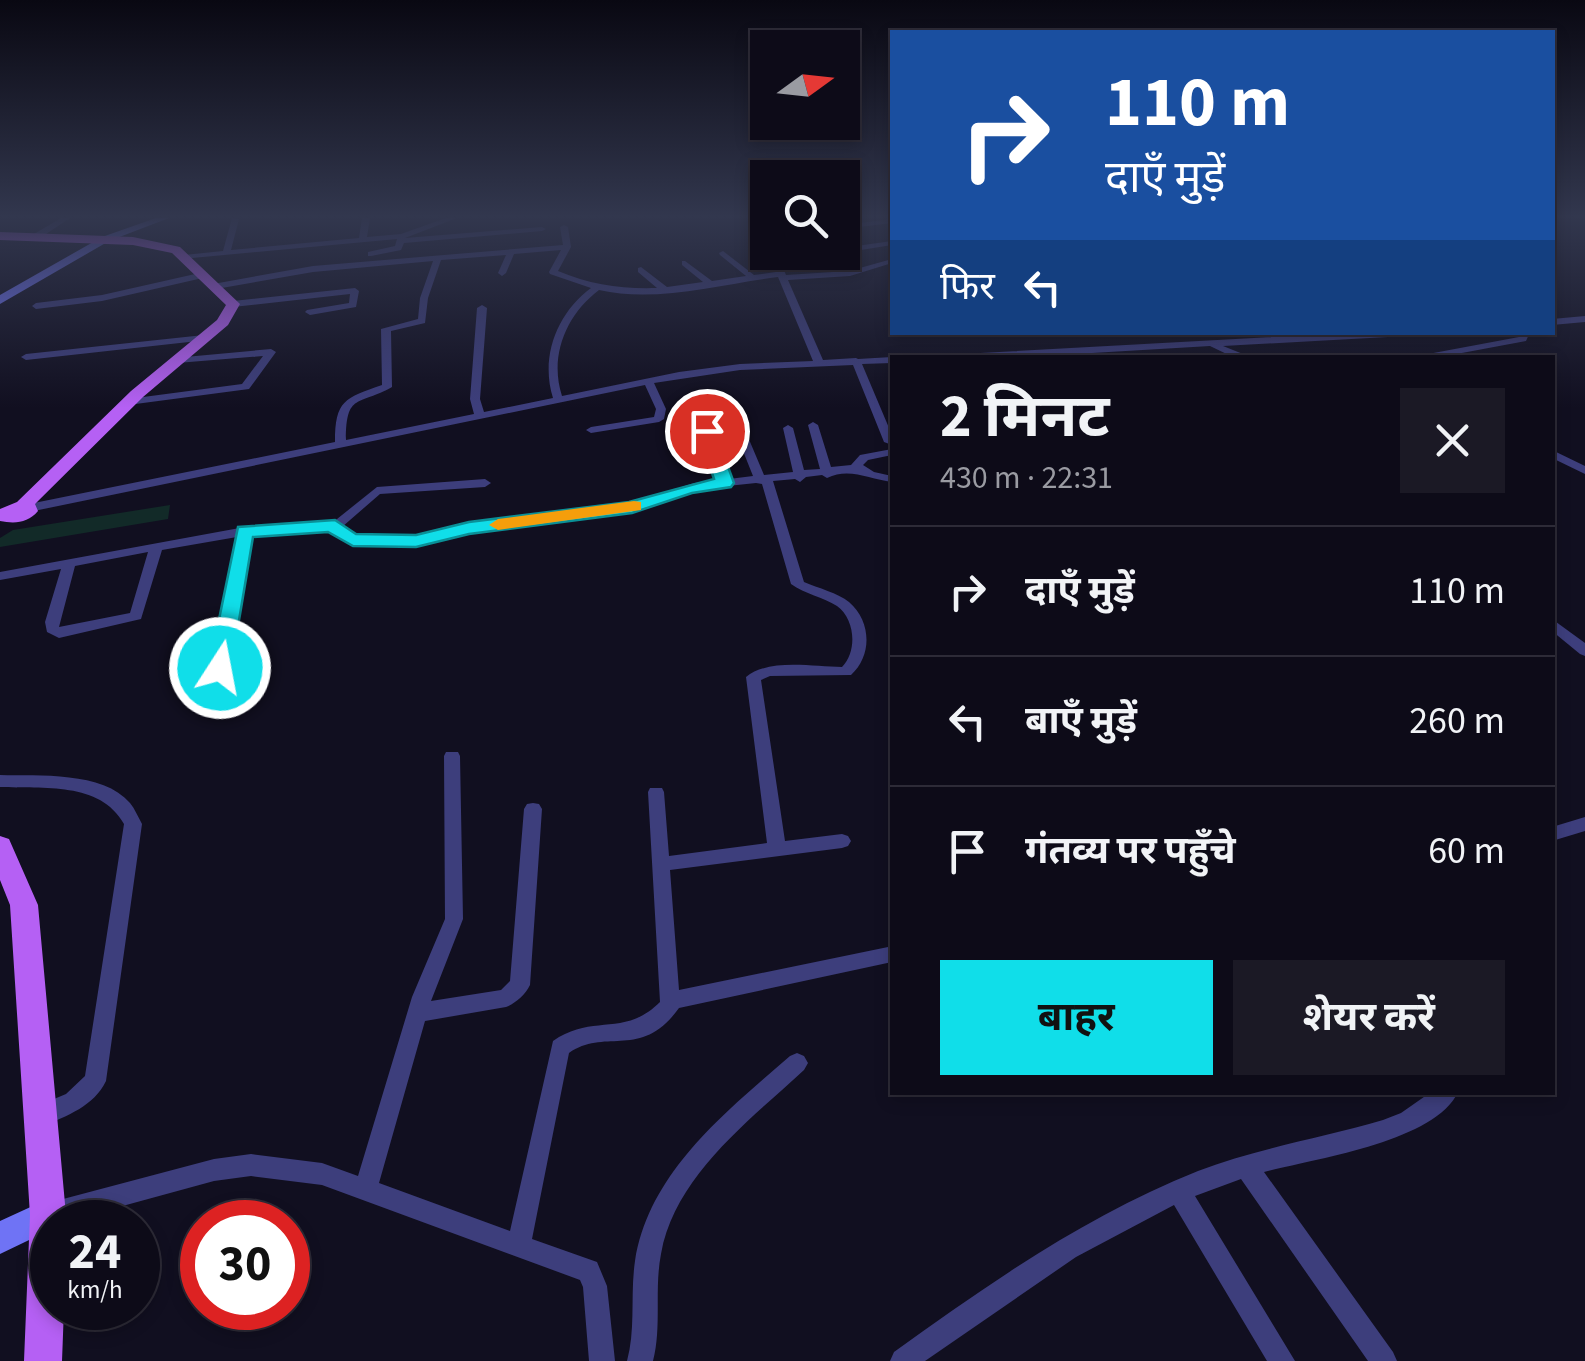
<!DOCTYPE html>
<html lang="hi">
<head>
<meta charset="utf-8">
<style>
  :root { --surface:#0d0b18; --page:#1b1925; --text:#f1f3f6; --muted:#9a9ba2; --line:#2d2b37; --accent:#10dee9 }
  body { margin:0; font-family:"Source Sans 3","Noto Sans Devanagari",sans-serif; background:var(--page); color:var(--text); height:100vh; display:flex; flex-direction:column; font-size:38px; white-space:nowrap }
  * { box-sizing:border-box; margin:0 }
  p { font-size:32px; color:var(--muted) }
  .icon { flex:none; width:55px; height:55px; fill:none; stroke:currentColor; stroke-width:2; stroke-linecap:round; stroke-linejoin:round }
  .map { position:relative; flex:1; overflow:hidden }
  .sheet { position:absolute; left:890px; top:355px; width:665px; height:740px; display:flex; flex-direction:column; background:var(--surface); border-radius:0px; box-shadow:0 5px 15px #0003,0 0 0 2px var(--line) }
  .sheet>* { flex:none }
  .hud { position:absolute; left:890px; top:30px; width:665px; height:305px; border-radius:0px; box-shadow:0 5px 15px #0003,0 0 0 2px var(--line); background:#1a4fa0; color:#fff; overflow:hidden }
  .needle { width:65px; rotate:75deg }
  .controls { position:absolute; left:750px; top:30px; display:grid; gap:20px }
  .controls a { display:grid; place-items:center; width:110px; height:110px; border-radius:0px; background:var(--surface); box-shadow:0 5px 15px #0003,0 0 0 2px var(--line); font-size:50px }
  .speed { position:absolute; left:30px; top:1200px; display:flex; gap:20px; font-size:50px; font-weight:700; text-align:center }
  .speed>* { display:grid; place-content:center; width:130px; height:130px; border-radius:50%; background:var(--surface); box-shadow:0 5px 15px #0003,0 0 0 2px var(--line); line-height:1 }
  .speed small { font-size:25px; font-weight:400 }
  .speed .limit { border:15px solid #d22; background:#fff; color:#111 }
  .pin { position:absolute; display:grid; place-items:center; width:85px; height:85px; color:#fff; margin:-42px; border:5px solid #fff; border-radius:50%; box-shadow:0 2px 10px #0007 }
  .me { position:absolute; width:110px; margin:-55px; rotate:11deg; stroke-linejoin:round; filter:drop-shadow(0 0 8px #0008) }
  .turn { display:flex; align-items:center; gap:35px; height:210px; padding:0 50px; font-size:45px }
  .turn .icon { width:130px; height:130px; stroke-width:2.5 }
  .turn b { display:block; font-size:70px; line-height:85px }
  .then { display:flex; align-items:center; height:95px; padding:0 50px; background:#0003; gap:20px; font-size:38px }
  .round { display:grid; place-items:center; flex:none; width:105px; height:105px; border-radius:0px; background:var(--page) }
  .head { display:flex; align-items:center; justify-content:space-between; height:170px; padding:0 50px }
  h1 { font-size:60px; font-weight:700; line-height:75px }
  .primary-button { display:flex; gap:20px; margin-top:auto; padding:20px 50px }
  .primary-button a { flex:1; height:115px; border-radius:0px; background:var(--accent); color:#111; font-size:40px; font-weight:700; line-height:115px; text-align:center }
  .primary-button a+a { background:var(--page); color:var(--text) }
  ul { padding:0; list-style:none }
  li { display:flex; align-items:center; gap:30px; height:130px; padding:0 50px; border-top:2px solid var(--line) }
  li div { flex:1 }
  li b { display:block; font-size:38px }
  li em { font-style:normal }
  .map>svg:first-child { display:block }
  .green { fill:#122a28 }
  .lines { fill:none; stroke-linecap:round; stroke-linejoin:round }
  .street { fill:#3d3e7c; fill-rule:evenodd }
  .secondary { fill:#6f73f5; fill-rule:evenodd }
  .primary { fill:#b560f4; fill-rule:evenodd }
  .route { fill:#10dee9; stroke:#0a9097; stroke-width:2.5 }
  .slow { fill:#f59e0b }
</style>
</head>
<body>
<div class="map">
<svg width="1585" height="1361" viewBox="0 0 1585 1361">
  <rect width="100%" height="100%" fill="#110f20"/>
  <path class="green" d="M 170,505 L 168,519 L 0,547 L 0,538 L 13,530 Z"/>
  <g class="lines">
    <g class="street">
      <path d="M 61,218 L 70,218 L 40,238 L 34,238 L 34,234 Z"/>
      <path d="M 232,218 L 239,219 L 231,250 L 359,238 L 362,218 L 370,218 L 367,237 L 401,234 L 446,218 L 457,218 L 405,238 L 542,227 L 546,229 L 542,231 L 404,243 L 401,250 L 371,256 L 368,256 L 368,252 L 395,246 L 397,239 L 181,259 L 180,257 L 184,255 L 223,251 Z"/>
      <path d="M 752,218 L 760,218 L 768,233 L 768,243 Z"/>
      <path d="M 892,219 L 892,223 L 842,229 L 842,225 Z"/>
      <path d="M 564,225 L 568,227 L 571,247 L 558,271 C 591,285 621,289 657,288 L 638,272 L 638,268 L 641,267 L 667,287 L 703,282 L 682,265 L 682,261 L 685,261 L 712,281 L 746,276 L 720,255 L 719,253 L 723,251 L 754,275 L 776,272 L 768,252 L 776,252 L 779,258 L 815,252 L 838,252 L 781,263 L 786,275 L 849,271 L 892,259 L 892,263 L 850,276 L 788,280 L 823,360 L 856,358 L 858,359 L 892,357 L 894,358 L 892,363 L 862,364 L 892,435 L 892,445 L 884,442 L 853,365 L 740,370 L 654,383 L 666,409 L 664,419 L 659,422 L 591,433 L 586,430 L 591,427 L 654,417 L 656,409 L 645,385 L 29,512 L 23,508 L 29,504 L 335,442 C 335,400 345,398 382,385 L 381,329 L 418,319 L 420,298 L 433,261 L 313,272 L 216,289 L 212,286 L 213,284 L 313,266 L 563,245 L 560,227 ZM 561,250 L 549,272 L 550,274 L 591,288 C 557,313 540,357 553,398 L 484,412 L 480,399 L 487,308 L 482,305 L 477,308 L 470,399 L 474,414 L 346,440 C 346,392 359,406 392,387 L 391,331 L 425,323 L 428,298 L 441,260 L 506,255 L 498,273 L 502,276 L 506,273 L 514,254 ZM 778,277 L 813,361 L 740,364 L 679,372 L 562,396 C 549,356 566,315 599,290 C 657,303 720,284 778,277 Z"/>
      <path d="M 892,241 L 892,245 L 842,253 L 839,252 L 842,252 L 842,248 Z"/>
      <path d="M 204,272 L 207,273 L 207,277 L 102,301 L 36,309 L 32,306 L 36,303 L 102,295 Z"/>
      <path d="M 355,288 L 359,291 L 356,307 L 310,315 L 305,312 L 307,310 L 349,303 L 350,294 L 233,307 L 229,304 L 233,301 Z"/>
      <path d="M 1585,316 L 1585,322 L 1552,325 L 1552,319 Z"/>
      <path d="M 1362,332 L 1428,332 L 1424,335 L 1223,346 L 1243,354 L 1412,357 L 1519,337 L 1520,332 L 1530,332 L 1526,341 L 1435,358 L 1235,358 L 1210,346 L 1006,358 L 938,358 L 943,355 Z"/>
      <path d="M 204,335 L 209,338 L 207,340 L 26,360 L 21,357 L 26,354 Z"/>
      <path d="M 271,349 L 276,352 L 249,389 L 128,405 L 123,402 L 128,399 L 242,384 L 263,356 L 177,363 L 172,360 L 174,358 Z"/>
      <path d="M 732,408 L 737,411 L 764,475 L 793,472 L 783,428 L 788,425 L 793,428 L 804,470 L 820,469 L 808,425 L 813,422 L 818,425 L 831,467 L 851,465 L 860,455 L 892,449 L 892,455 L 868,460 L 863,465 L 874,472 L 892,476 L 892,482 C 869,479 849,467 827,478 L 822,475 L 806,477 L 800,482 L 795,479 L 773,481 L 804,582 C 818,588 838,593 849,602 C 872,622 872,656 851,675 L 770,676 L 761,680 L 785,841 L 842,834 L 848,836 L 851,841 L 848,846 L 842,848 L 670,870 L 679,990 L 888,947 L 892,948 L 892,962 L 679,1008 C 641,1061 606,1027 569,1053 L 532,1239 L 597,1262 L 607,1286 L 615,1361 L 589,1361 L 583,1287 L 580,1280 L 322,1185 L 251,1176 L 214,1181 L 64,1222 L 52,1222 L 52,1226 L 48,1227 L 40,1223 L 36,1215 L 40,1207 L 48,1203 L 214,1159 L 251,1154 L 322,1163 L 358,1176 L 412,997 L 445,919 L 444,756 L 446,752 L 458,752 L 460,756 L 463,919 L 431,1001 L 501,990 L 510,981 L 524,809 L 527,804 L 533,803 L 539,804 L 542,809 L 530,985 C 525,995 516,1003 506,1007 L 425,1021 L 379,1183 L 510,1231 L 553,1041 C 593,1013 624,1038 660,1002 L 648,792 L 650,788 L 662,788 L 664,792 L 669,856 L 767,843 L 746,677 C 769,658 813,667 842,667 C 857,652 856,620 837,606 C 823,597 805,594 791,584 L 762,484 L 756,483 L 699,489 L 631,511 L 470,532 L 426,544 L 353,544 L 334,536 L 330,530 L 250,536 L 227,668 L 220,673 L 213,668 L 237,537 L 162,550 L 141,619 L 59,638 L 47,632 L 45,622 L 61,569 L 0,580 L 0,572 L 245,527 L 250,529 L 332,523 L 377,487 L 485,479 L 491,483 L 485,487 L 380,494 L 342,527 L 343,531 L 355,536 L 426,536 L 469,524 L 630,504 L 694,483 L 718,480 L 702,431 L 707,428 L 712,431 L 729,479 L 753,476 L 727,411 ZM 148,552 L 130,613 L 59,627 L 75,566 Z"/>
      <path d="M 1552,450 L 1585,466 L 1585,474 L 1552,458 Z"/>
      <path d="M 1552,619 L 1585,643 L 1585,656 L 1580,654 L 1552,631 Z"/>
      <path d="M 0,775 C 38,776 103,771 130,803 C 135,809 138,817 142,824 L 106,1081 C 94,1106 67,1116 43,1126 L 35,1123 L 32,1115 L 35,1107 L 66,1094 L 85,1076 L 124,824 C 100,781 43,789 0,787 Z"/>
      <path d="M 1585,817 L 1585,831 L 1552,841 L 1552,827 Z"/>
      <path d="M 797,1053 L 804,1056 L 808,1063 L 804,1070 C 749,1121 675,1176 661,1254 C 654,1290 662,1326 653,1361 L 627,1361 C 636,1328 630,1295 635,1261 C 649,1172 726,1112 790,1056 Z"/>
      <path d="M 1431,1092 L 1458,1092 C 1435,1142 1313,1159 1264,1172 L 1393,1352 L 1397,1361 L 1368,1361 L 1241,1179 L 1195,1196 L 1295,1361 L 1267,1361 L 1174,1205 L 1076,1257 L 925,1361 L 890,1361 L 894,1352 C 990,1283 1087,1215 1198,1171 C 1258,1148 1322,1138 1383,1120 L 1401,1113 Z"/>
    </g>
    <g class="secondary">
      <path d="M 156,218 L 169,218 L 109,241 L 0,304 L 0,295 L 102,237 Z"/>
      <path d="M 48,1199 L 59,1204 L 64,1215 L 61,1222 L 52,1222 L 52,1229 L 0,1254 L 0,1221 Z"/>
    </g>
    <g class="primary">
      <path d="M 0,232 L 133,237 L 180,247 L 240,304 L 228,325 L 143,397 L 35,504 L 38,511 C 28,523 15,524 0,521 L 0,509 L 17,502 L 131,391 L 217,320 L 226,305 L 172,253 L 133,245 L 0,240 Z"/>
      <path d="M 0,836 L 9,839 L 38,905 L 66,1215 L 66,1222 L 52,1222 L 52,1308 L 64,1308 L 62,1361 L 24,1361 L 30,1215 L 10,905 L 0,880 Z"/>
    </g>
  </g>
  <linearGradient id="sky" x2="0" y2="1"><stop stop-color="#090812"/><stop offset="0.53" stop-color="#32374e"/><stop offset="1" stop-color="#32374e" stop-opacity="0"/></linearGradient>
  <rect width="1585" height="408" fill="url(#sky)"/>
  <path class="route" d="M 707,426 L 715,431 L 734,483 L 731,487 L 692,493 L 632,513 L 469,534 L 416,547 L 353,546 L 328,532 L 253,537 L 231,668 L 220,676 L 209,668 L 238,527 L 335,520 L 356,534 L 416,535 L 469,522 L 629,502 L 714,479 L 698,431 Z"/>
  <path class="slow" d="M 634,501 L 641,502 L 641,510 L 498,530 L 489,525 L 498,519 Z"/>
</svg>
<div class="controls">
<a><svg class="needle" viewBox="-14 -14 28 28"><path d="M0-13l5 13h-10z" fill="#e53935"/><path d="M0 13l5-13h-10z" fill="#9a9ba2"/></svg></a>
<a><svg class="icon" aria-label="search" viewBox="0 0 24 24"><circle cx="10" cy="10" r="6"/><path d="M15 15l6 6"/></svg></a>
</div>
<div class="speed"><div>24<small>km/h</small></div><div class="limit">30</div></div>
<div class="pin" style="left:707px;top:431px;background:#d93025"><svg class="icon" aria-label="arrive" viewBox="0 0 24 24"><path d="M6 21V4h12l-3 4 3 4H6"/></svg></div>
<svg class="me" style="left:220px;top:668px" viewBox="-20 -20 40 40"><circle r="17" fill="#10dee9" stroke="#fff" stroke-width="3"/><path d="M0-11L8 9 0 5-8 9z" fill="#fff"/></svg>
<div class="hud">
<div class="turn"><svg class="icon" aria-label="right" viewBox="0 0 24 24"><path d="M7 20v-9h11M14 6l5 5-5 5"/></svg><div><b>110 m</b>दाएँ मुड़ें</div></div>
<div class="then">फिर<svg class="icon" aria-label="left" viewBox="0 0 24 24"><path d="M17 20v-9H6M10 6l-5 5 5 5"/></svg></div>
</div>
<section class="sheet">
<div class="head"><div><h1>2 मिनट</h1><p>430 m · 22:31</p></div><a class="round"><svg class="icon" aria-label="close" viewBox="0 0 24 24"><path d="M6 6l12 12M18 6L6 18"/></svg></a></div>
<ul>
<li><svg class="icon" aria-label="right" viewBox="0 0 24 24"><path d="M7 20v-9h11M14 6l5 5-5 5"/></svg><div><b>दाएँ मुड़ें</b></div><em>110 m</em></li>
<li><svg class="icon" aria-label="left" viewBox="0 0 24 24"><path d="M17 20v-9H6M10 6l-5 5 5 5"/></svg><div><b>बाएँ मुड़ें</b></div><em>260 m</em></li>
<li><svg class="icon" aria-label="arrive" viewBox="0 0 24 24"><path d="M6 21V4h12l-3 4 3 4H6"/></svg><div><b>गंतव्य पर पहुँचे</b></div><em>60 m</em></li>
</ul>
<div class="primary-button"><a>बाहर</a><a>शेयर करें</a></div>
</section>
</div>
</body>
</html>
